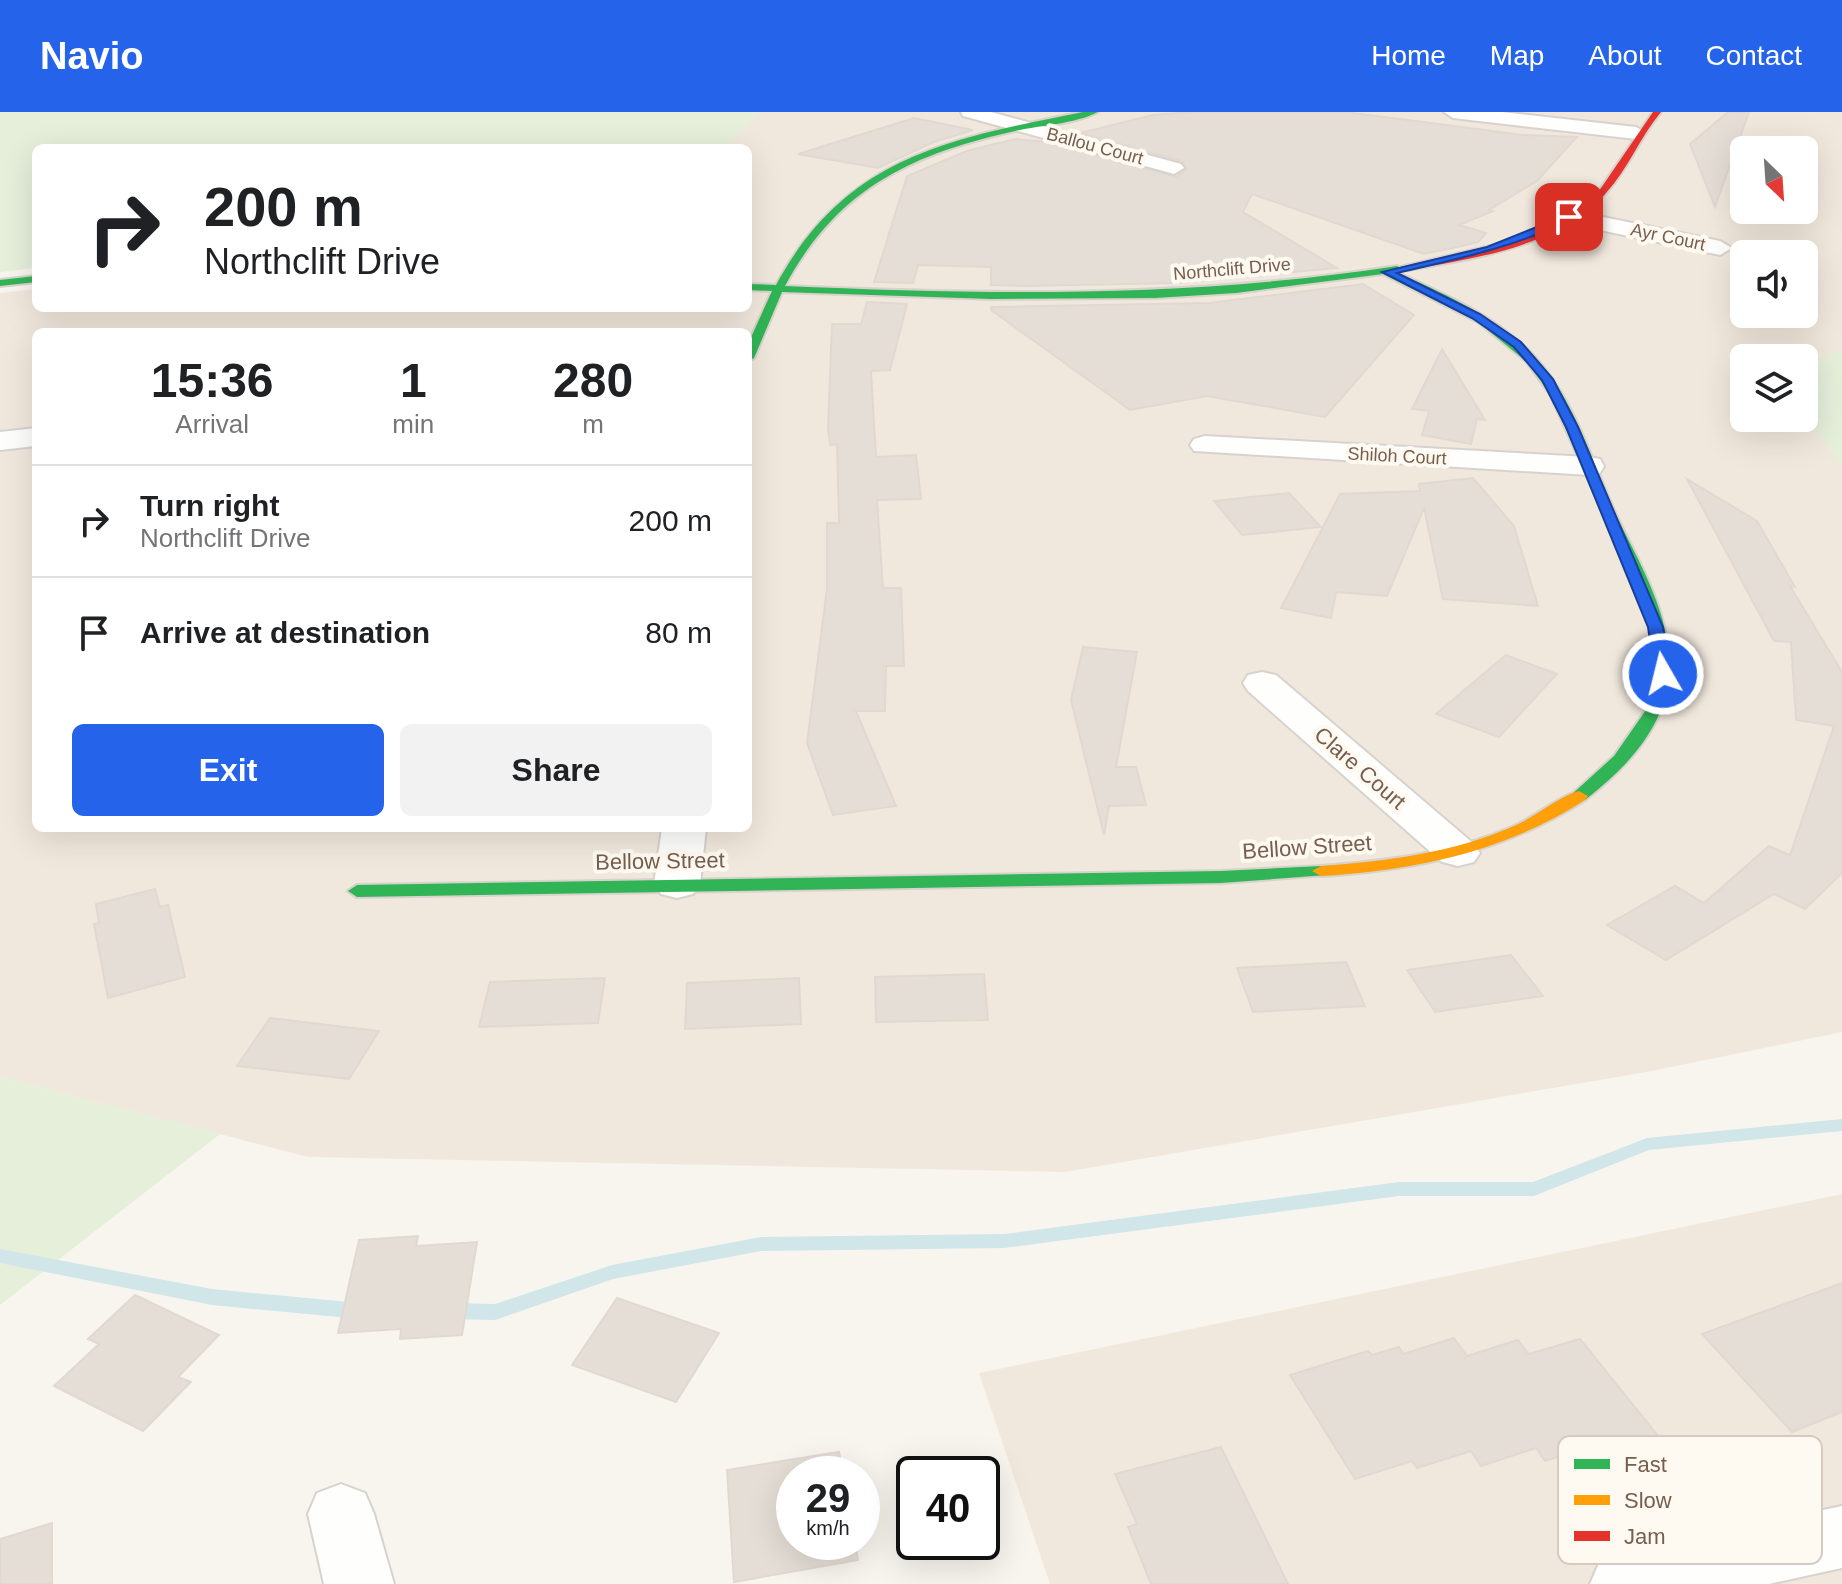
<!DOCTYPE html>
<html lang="en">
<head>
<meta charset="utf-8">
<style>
  :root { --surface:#fff; --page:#f2f2f2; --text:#202124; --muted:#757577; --line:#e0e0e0; --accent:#2563eb }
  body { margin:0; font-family:Helvetica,sans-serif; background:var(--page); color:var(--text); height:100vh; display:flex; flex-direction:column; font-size:30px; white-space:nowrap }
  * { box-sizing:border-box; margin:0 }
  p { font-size:26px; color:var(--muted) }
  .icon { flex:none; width:44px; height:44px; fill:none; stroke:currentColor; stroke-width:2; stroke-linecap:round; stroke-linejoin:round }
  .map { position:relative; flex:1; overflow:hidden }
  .drawer { position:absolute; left:32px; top:216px; width:720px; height:504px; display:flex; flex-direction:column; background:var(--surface); border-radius:12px; box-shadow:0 8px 32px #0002 }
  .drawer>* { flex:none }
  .banner { position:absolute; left:32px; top:32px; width:720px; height:168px; border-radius:12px; box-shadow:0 8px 32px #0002; background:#fff; color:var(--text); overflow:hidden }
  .needle { width:52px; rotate:155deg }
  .buttons { position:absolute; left:1730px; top:24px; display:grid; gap:16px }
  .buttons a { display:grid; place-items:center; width:88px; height:88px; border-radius:12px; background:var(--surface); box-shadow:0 8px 32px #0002; font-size:40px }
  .speed { position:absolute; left:776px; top:1344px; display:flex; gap:16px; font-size:40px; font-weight:700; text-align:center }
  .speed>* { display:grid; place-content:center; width:104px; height:104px; border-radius:50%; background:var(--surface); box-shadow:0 8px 32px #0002; line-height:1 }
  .speed small { font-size:20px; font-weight:400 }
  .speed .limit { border:4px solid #111; border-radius:12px; background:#fff; color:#111 }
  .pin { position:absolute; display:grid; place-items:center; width:68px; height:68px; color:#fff; margin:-34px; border-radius:16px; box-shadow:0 4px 12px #0006 }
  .me { position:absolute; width:88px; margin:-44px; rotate:352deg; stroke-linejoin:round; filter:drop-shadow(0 0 6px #0008) }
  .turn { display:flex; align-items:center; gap:28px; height:168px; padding:0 40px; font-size:36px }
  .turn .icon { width:104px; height:104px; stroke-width:2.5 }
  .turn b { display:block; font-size:56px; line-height:68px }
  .eta { display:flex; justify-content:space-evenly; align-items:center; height:136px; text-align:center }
  .eta b { font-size:48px; font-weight:600; line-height:56px }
  .primary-button { display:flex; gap:16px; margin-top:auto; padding:16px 40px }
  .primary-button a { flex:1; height:92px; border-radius:12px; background:var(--accent); color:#fff; font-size:32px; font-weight:600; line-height:92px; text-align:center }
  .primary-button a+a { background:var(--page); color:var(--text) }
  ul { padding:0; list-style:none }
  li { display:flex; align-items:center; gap:24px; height:112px; padding:0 40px; border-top:2px solid var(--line) }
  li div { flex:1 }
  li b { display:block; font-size:30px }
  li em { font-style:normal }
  header { display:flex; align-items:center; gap:48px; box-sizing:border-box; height:112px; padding:0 40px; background:var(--accent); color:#fff }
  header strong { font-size:38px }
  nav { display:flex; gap:44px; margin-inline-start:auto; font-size:28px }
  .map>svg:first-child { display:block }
  .residential { fill:#f1e8dd; fill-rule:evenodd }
  .green { fill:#e5efda }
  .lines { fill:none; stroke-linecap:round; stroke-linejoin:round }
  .stream { fill:#d0e6e9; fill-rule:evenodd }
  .building { fill:#e5ded6; stroke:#e1d9d1; stroke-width:2 }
  .street-casing { stroke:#d7d2cd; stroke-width:4 }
  .fast-casing { stroke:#d8d2cc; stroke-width:4 }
  .slow-casing { stroke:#d8d2cc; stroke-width:4 }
  .jam-casing { stroke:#d8d2cc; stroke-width:4 }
  .street { fill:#fefefd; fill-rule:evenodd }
  .fast { fill:#30b455; fill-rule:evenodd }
  .slow { fill:#ff9f0a; fill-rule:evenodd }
  .jam { fill:#e5322d; fill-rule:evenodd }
  .route { fill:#2563eb; stroke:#184099; stroke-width:2 }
  .labels { text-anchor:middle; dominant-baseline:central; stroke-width:8; stroke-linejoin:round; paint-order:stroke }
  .far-street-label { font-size:18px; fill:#775e4e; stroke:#fefaf1 }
  .street-label { font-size:22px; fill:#775e4e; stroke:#fefaf1 }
  .key { fill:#fefaf1; stroke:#d6cbc0; stroke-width:2 }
  .key-label { font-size:22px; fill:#775e4e }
</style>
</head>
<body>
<header>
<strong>Navio</strong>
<nav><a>Home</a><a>Map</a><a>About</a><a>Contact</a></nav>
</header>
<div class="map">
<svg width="1842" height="1472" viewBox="0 0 1842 1472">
  <rect width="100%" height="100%" fill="#f8f5ef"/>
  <g class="residential">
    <path d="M 758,0 L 1842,0 L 1842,236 L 1804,261 L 1804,246 L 1744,246 L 1744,306 L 1804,306 L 1804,296 L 1842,351 L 1842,920 L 1652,959 L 1065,1060 L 308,1045 L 0,965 L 0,181 L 36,177 L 36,196 L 748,196 L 748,36 L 725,36 ZM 1744,38 L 1804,38 L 1804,98 L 1744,98 ZM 1744,142 L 1804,142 L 1804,202 L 1744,202 ZM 36,220 L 748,220 L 748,716 L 36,716 Z"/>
    <path d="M 1842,1082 L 1842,1472 L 1050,1472 L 979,1261 Z"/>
  </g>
  <g class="green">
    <path d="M 0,0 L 758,0 L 725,36 L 36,36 L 36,156 L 0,160 Z"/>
    <path d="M 1842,235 L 1842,355 L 1804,301 L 1804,257 Z"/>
    <path d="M 0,965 L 220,1022 L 0,1193 Z"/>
  </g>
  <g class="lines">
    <g class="stream">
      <path d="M 1842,1007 L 1842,1019 L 1649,1038 L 1534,1084 L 1399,1084 L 1004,1136 L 761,1139 L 613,1167 L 495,1208 L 448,1207 L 441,1204 L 438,1199 L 441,1194 L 448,1191 L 495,1192 L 612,1153 L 761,1125 L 1004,1122 L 1399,1070 L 1533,1070 L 1647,1026 Z"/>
      <path d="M 0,1137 L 212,1177 L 359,1191 L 366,1194 L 369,1199 L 366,1204 L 359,1207 L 212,1193 L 0,1151 Z"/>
    </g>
  </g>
  <g class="building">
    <path d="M 1194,0 L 1346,0 L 1523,23 L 1577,25 L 1537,69 L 1489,98 L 1493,99 L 1459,113 L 1486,121 L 1478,130 L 1448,137 L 1424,142 L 1252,82 L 1243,100 L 1337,156 L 1178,171 L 1025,174 L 991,173 L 991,155 L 918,153 L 913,171 L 874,170 L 907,64 L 967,39 L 1015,27 L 1046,30 L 1176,65 L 1187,57 L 1182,49 L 1080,21 L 1153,3 Z"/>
    <path d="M 1728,0 L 1749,0 L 1715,95 L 1690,32 Z"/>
    <path d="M 914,6 L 973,18 L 934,30 L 878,56 L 798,42 Z"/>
    <path d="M 1363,172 L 1414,203 L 1325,305 L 1207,284 L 1130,298 L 991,198 L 991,195 L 1209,191 Z"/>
    <path d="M 867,190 L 907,192 L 890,258 L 871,259 L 876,345 L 916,343 L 921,387 L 877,388 L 883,476 L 901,476 L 904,554 L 886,554 L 885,599 L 856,599 L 896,694 L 833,703 L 807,631 L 827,477 L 827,411 L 839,411 L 837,332 L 830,333 L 828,316 L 832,212 L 861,212 Z"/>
    <path d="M 1442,237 L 1485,308 L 1477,307 L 1471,332 L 1422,323 L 1429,299 L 1412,297 Z"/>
    <path d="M 1473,366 L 1514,414 L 1538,494 L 1443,487 L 1424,396 L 1387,484 L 1336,480 L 1331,506 L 1281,496 L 1340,382 L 1420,379 L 1419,372 Z"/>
    <path d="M 1687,367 L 1757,409 L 1795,475 L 1790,474 L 1842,560 L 1842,761 L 1805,797 L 1774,782 L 1666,848 L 1607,813 L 1675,774 L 1704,791 L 1769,734 L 1790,743 L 1834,614 L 1796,608 L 1791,530 L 1774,529 Z"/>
    <path d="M 1289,381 L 1321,415 L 1242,423 L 1214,389 Z"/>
    <path d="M 1083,535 L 1137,540 L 1116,655 L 1136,655 L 1146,693 L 1109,694 L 1104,723 L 1071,588 Z"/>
    <path d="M 1506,543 L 1557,562 L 1499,625 L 1436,602 Z"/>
    <path d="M 155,777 L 160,795 L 168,793 L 185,865 L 108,886 L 94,812 L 99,811 L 96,792 Z"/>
    <path d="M 1511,843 L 1543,884 L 1435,900 L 1407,858 Z"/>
    <path d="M 1346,850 L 1365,894 L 1253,900 L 1237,856 Z"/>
    <path d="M 984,862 L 988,908 L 876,910 L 875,865 Z"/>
    <path d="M 605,866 L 598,911 L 479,915 L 490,870 Z"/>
    <path d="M 799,866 L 801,912 L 685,917 L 687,871 Z"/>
    <path d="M 270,906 L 379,919 L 349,967 L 237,954 Z"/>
    <path d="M 418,1124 L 416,1134 L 477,1130 L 462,1223 L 400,1227 L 401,1217 L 338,1221 L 359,1128 Z"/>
    <path d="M 1842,1171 L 1842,1300 L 1792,1320 L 1702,1222 Z"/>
    <path d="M 135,1183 L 219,1223 L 178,1265 L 191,1270 L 143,1319 L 54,1274 L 99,1232 L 88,1227 Z"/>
    <path d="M 617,1186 L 719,1221 L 676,1290 L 572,1253 Z"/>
    <path d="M 1454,1226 L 1467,1244 L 1518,1228 L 1529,1242 L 1580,1227 L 1663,1330 L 1612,1347 L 1600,1331 L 1545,1349 L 1536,1336 L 1481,1354 L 1471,1339 L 1417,1356 L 1412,1349 L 1355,1367 L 1290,1263 L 1368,1239 L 1372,1243 L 1399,1235 L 1403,1242 Z"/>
    <path d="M 1221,1335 L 1288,1472 L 1151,1472 L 1128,1415 L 1137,1412 L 1115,1362 Z"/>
    <path d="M 839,1340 L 843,1362 L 794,1362 L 794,1430 L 855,1430 L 858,1448 L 734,1470 L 727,1358 Z"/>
    <path d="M 52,1411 L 52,1472 L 0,1472 L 0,1427 Z"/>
  </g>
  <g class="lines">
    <defs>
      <g id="street">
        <path d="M 961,0 L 991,0 L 1181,52 L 1184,56 L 1174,62 L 1167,60 L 963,4 Z"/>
        <path d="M 1444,0 L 1502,0 L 1636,15 L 1646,21 L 1636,27 L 1453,6 Z"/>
        <path d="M 1569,98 L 1720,129 L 1732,136 L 1720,143 L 1561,110 L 1558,105 L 1561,100 Z"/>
        <path d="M 36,316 L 36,334 L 0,338 L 0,320 Z"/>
        <path d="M 1205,324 L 1589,345 L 1600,347 L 1604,354 L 1600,361 L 1589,363 L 1194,339 L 1190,333 L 1194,327 Z"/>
        <path d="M 1262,560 L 1276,563 L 1474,732 L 1480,741 L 1474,750 L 1458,754 L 1442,750 L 1248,579 L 1243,571 L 1248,563 Z"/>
        <path d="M 662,716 L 706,716 L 700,772 L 693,782 L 677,786 L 661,782 L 654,772 Z"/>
        <path d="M 341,1372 L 365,1381 L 374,1402 L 394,1472 L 324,1472 L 308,1402 L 317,1381 Z"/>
        <path d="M 1842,1394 L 1842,1456 L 1769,1472 L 1590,1472 L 1600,1449 L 1625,1440 Z"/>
      </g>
      <g id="fast">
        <path d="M 1083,0 L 1098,0 C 1075,12 1041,13 1015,19 C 911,42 837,77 785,174 C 993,183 1190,186 1397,154 L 1402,157 L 1396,160 C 1445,182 1497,205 1535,245 C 1574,288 1590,344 1613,396 C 1625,423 1641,450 1652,478 C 1691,571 1661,629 1585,688 L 1573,688 L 1570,684 L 1614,644 L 1646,598 L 1655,563 L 1652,520 L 1638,478 L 1550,282 L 1527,250 L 1478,210 L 1383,162 L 1236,181 L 1155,186 L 992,187 L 782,180 L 754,246 L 748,249 L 748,232 L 772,179 L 748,178 L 748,172 L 776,173 C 846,44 949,27 1083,0 Z"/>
        <path d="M 36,164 L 36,170 L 0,174 L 0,168 Z"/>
        <path d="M 1321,754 L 1330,759 L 1327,763 L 1221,771 L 357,785 L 348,779 L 357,773 L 1221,759 Z"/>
      </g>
      <path id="slow" d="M 1579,679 L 1588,684 L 1585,688 C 1504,740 1416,758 1321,764 L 1312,759 L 1321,754 C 1387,749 1453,741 1514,714 C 1535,705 1559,684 1579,679 Z"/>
      <path id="jam" d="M 1653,0 L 1661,0 C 1640,25 1628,57 1606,81 C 1556,138 1466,147 1397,160 L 1392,157 L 1503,131 L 1557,110 L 1580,96 L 1599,79 Z"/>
    </defs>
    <use href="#street" class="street-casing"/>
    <use href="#fast" class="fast-casing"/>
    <use href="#slow" class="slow-casing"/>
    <use href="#jam" class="jam-casing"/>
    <use href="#street" class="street"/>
    <use href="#fast" class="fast"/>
    <use href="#slow" class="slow"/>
    <use href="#jam" class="jam"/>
  </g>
  <path class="route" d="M 1569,102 L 1572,107 C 1516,135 1457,147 1397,161 L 1480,202 L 1521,230 L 1553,267 L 1578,315 L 1663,515 L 1671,562 L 1663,566 L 1655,562 L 1648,515 L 1566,315 L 1542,268 L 1514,235 L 1472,206 L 1382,160 L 1487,135 Z"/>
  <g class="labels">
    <g class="far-street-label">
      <text transform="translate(1095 34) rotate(15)">Ballou Court</text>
      <text transform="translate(1668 125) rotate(12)">Ayr Court</text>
      <text transform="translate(1232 157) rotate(-5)">Northclift Drive</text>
      <text transform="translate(1397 344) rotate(3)">Shiloh Court</text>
    </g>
    <g class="street-label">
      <text transform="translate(1360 656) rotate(41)">Clare Court</text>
      <text transform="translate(1307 735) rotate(-4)">Bellow Street</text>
      <text transform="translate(660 749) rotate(-1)">Bellow Street</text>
    </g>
  </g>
  <rect x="1558" y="1324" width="264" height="128" rx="12" class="key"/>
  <rect x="1574" y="1347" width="36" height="10" fill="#30b455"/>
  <rect x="1574" y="1383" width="36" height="10" fill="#ff9f0a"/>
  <rect x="1574" y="1419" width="36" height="10" fill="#e5322d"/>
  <g class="key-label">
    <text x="1624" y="1360">Fast</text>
    <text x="1624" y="1396">Slow</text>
    <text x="1624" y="1432">Jam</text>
  </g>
</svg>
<div class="buttons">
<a><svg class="needle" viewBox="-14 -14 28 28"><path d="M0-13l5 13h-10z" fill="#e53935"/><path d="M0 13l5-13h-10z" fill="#757577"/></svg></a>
<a><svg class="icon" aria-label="sound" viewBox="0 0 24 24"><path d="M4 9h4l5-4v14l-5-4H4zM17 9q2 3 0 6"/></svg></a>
<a><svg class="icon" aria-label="layers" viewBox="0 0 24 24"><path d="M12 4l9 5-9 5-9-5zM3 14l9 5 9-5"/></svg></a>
</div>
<div class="speed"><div>29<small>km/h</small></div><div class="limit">40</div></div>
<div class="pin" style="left:1569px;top:105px;background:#d93025"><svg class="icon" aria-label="arrive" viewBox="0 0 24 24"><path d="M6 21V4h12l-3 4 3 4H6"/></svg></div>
<svg class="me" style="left:1663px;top:562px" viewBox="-20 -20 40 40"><circle r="17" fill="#2563eb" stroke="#fff" stroke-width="3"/><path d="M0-11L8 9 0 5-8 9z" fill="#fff"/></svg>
<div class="banner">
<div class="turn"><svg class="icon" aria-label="right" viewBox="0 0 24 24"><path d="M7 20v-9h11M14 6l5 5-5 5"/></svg><div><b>200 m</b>Northclift Drive</div></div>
</div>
<section class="drawer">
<div class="eta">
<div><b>15:36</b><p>Arrival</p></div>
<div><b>1</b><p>min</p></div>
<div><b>280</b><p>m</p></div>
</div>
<ul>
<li><svg class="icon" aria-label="right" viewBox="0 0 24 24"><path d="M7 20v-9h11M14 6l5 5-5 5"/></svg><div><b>Turn right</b><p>Northclift Drive</p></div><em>200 m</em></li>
<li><svg class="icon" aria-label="arrive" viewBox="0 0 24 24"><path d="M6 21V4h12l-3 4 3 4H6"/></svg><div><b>Arrive at destination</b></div><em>80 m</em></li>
</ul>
<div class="primary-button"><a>Exit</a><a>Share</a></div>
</section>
</div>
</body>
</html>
